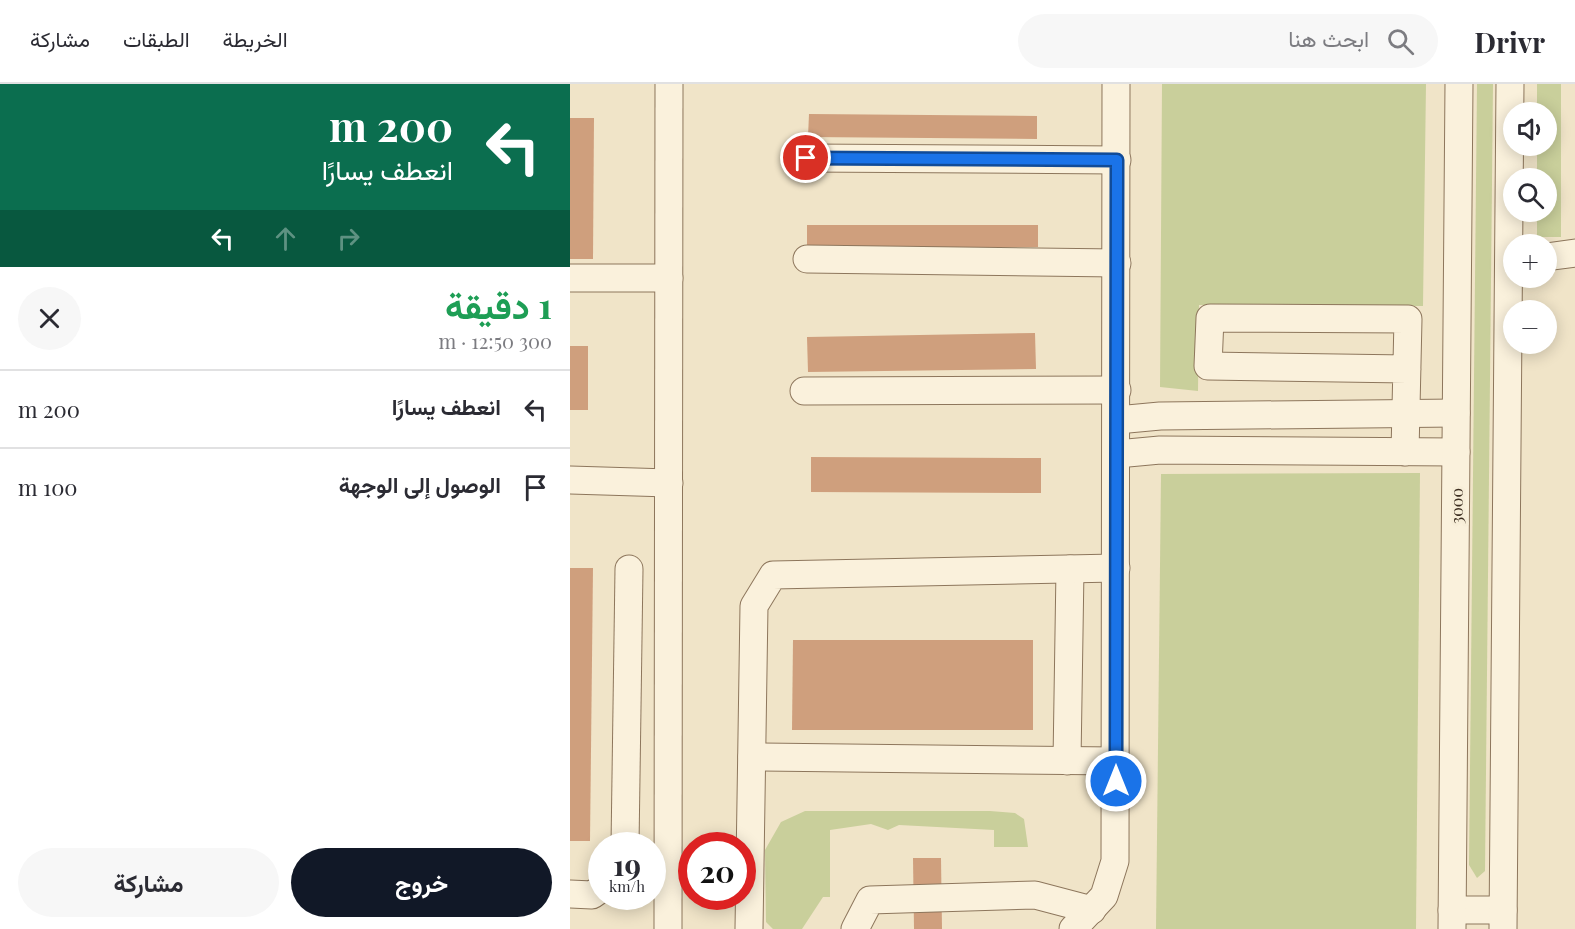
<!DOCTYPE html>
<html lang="ar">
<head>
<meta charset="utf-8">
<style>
  :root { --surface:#fff; --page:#f7f7f7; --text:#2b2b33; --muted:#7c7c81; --line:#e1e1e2; --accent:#111827 }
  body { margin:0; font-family:"Playfair Display",Vazirmatn,serif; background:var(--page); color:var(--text); direction:rtl; height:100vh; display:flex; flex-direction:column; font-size:22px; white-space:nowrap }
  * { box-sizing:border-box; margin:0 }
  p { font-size:20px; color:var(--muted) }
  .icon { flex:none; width:33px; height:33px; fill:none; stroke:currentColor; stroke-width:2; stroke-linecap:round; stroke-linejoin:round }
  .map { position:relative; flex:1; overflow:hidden; direction:ltr }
  .details { display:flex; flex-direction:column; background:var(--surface); width:570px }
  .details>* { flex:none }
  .guide { background:#0b6e4f; color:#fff; overflow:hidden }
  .buttons { position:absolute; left:933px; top:18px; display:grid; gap:12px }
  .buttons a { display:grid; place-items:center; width:54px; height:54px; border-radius:50%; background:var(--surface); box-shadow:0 3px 15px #0003; font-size:30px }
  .speed { position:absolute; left:18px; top:748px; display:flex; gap:12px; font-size:30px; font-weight:700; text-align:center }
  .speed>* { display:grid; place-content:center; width:78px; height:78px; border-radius:50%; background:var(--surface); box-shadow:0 3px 15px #0003; line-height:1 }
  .speed small { font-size:15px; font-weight:400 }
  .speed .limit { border:9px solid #d22; background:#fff; color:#111 }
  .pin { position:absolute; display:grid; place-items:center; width:51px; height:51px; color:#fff; margin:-26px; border:3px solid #fff; border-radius:50%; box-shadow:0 2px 6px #0007 }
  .me { position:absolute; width:66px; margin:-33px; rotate:0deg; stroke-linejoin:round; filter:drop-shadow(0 0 4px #0008) }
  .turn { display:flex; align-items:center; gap:21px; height:126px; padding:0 18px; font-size:27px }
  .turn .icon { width:78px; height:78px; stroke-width:2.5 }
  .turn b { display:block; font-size:42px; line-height:51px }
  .lanes { display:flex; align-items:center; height:57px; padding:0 18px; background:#0003; justify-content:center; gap:30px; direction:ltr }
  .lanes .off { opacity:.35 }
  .round { display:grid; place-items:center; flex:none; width:63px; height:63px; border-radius:32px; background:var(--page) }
  .head { display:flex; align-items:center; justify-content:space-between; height:102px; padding:0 18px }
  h1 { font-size:36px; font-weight:700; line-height:45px; color:#1e9e55 }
  .cta { display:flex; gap:12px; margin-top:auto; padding:12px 18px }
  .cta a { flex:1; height:69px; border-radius:36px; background:var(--accent); color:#fff; font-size:24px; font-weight:700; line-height:69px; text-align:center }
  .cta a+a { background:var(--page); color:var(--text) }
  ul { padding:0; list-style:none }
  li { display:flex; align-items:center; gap:18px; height:78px; padding:0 18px; border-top:2px solid var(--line) }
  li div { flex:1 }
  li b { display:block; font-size:22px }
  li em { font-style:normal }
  header { display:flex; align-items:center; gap:36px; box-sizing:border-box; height:84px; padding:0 30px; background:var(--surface); border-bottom:2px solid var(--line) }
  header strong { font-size:28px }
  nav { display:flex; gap:33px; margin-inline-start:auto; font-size:21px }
  .search { width:420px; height:54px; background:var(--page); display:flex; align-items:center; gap:15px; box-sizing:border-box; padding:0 21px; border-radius:33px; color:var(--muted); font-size:22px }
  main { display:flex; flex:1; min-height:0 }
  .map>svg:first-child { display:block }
  .green { fill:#c9cf9b }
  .building { fill:#cf9f7d }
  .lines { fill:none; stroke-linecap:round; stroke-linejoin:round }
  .minor-casing { stroke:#8d765c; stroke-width:29 }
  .minor { stroke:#faf1dc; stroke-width:27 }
  .route-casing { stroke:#114b97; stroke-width:15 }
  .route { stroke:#1a73e8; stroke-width:10 }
  .labels { text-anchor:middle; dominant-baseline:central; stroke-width:6; stroke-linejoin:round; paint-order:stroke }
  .street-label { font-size:16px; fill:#3d2e20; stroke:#f7eed8 }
</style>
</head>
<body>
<header>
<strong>Drivr</strong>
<div class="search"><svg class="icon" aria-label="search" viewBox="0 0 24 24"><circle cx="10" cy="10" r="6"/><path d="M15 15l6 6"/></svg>ابحث هنا</div>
<nav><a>الخريطة</a><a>الطبقات</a><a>مشاركة</a></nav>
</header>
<main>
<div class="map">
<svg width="1005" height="845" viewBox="0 0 1005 845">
  <rect width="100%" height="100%" fill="#f0e4c8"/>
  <g class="green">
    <path d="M 592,0 L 856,0 L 853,222 L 629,221 L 628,307 L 590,303 Z"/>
    <path d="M 907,0 L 923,0 L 915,787 L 907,794 L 899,781 Z"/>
    <path d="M 967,0 L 991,0 L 991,153 L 967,153 L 967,128 L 976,128 L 976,94 L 967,94 L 967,62 L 976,62 L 976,28 L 967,28 Z"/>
    <path d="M 850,389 L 846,845 L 586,845 L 591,390 Z"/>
    <path d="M 235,727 L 420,727 L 445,729 L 454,735 L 458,763 L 424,763 L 424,746 L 329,741 L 318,746 L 301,740 L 260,746 L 260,813 L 253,813 L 232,845 L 203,845 L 196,838 L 195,766 L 211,738 Z"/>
  </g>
  <g class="building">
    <path d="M 239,30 L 467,32 L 467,55 L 238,53 Z"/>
    <path d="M 0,34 L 24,34 L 23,175 L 0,175 Z"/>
    <path d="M 237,141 L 468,141 L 468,163 L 237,164 Z"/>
    <path d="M 465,249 L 466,285 L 238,288 L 237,253 Z"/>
    <rect x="0" y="262" width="18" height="64"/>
    <path d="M 241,373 L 471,374 L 471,409 L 241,408 Z"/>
    <path d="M 0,484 L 23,484 L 20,757 L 0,757 Z"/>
    <path d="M 223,556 L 463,556 L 463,646 L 222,646 Z"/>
    <path d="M 343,774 L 371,774 L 372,845 L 344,845 Z"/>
  </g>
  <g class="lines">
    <defs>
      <g id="minor">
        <path d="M 236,74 L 547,76"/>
        <path d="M 976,173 L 1005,169"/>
        <path d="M 237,175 L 547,179"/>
        <path d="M 0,194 L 99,194"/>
        <path d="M 234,307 L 547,306"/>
        <path d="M 547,336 L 590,332 L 886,329"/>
        <path d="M 835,368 C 836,324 837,279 838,235 L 640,234 L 638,282 L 837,285"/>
        <path d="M 547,370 L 590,366 L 886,368"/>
        <path d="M 0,396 L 99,399"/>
        <path d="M 182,673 L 546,677"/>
        <path d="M 497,677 L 500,485"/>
        <path d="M 55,762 L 59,485"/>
        <path d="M 0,810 L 22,811 L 32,804"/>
        <path d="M 882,826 L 933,826"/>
        <path d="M 98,845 L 99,0"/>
        <path d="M 179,845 L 184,522 L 203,491 L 546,484"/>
        <path d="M 285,845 L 300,816 L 465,811 L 522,826"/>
        <path d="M 503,845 L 534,812 L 545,777 L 546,0"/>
        <path d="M 882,845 L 889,0"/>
        <path d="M 933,845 L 940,0"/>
      </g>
    </defs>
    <use href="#minor" class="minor-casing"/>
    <use href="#minor" class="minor"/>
  </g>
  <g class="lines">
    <defs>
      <path id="route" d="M 236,74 L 547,76 L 546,697"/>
    </defs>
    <use href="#route" class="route-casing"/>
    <use href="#route" class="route"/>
  </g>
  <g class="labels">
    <g class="street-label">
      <text transform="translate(886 422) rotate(-90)">3000</text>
    </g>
  </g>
</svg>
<div class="buttons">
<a><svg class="icon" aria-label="sound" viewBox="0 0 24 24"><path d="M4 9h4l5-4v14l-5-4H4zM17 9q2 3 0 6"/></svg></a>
<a><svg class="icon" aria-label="search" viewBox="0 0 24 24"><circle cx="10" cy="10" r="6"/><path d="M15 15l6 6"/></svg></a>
<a>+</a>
<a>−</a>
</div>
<div class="speed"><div>19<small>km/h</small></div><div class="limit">20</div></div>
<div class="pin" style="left:236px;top:74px;background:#d93025"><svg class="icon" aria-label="arrive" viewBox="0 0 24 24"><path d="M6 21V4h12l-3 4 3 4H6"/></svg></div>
<svg class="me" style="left:546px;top:697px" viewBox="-20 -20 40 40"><circle r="17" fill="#1a73e8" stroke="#fff" stroke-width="3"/><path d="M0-11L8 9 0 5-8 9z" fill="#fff"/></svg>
</div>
<section class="details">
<div class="guide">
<div class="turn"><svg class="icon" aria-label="left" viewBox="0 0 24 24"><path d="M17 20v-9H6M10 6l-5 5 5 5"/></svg><div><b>200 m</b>انعطف يسارًا</div></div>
<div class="lanes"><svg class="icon" aria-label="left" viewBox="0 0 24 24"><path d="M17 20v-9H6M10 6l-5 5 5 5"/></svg><svg class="icon off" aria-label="ahead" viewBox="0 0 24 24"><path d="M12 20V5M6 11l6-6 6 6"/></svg><svg class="icon off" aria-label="right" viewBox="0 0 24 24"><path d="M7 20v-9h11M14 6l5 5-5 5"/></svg></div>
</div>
<div class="head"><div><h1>1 دقيقة</h1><p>300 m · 12:50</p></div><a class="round"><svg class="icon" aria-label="close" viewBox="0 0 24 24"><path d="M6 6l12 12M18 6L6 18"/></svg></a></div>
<ul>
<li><svg class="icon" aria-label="left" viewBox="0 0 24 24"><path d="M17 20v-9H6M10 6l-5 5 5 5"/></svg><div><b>انعطف يسارًا</b></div><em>200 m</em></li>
<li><svg class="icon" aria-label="arrive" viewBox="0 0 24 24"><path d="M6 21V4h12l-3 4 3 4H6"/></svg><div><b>الوصول إلى الوجهة</b></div><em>100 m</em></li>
</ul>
<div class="cta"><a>خروج</a><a>مشاركة</a></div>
</section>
</main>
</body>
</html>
